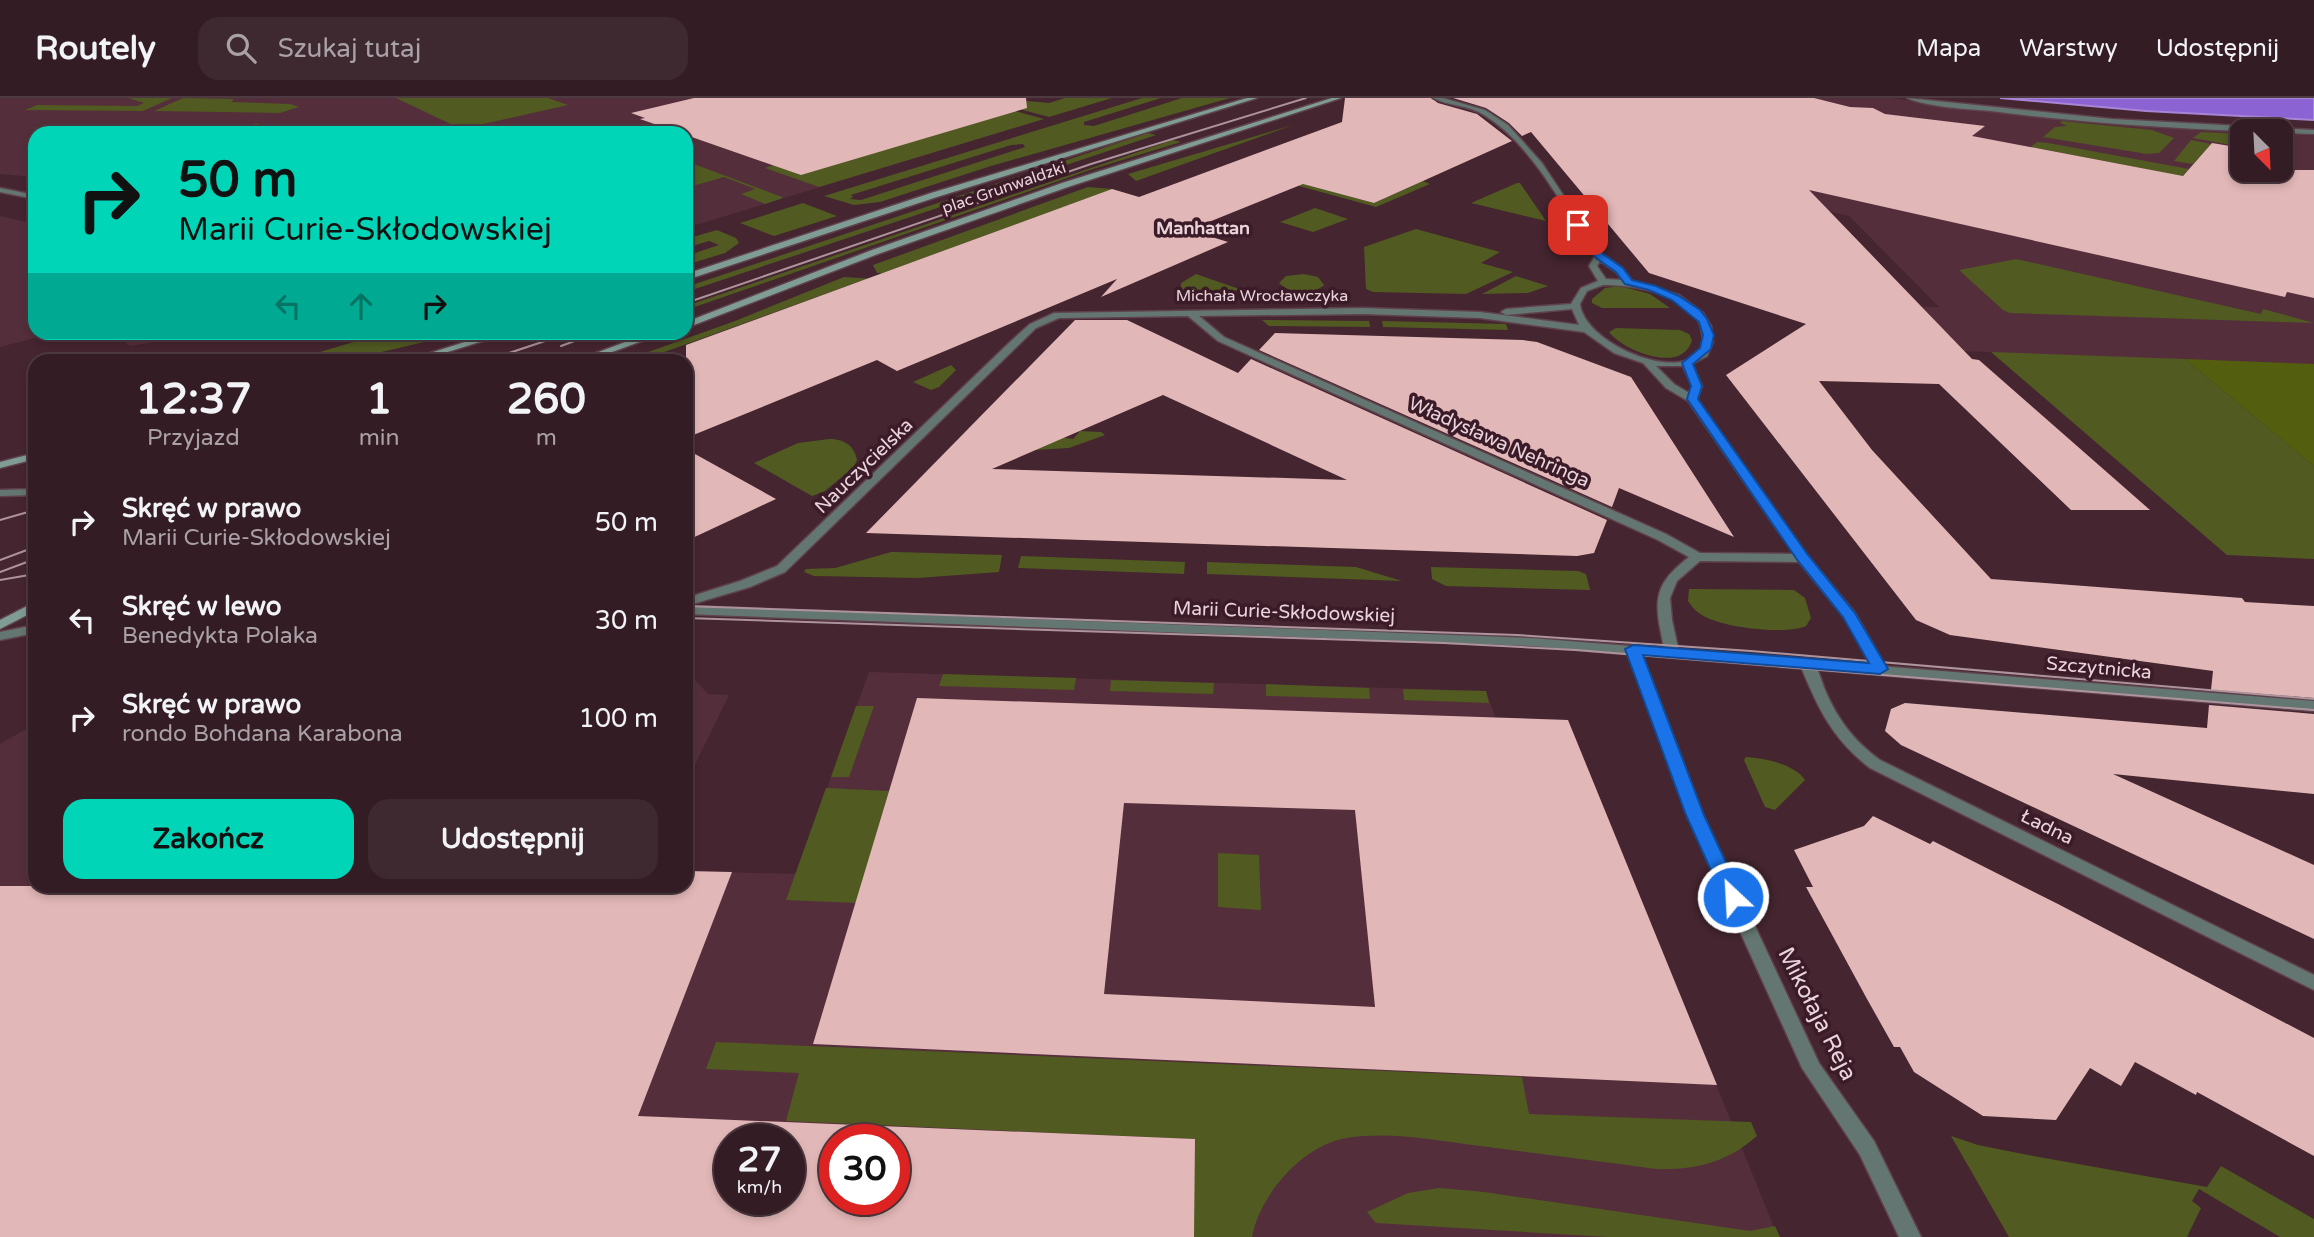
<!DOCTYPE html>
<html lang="pl">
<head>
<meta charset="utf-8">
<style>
  :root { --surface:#341c24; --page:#3f2931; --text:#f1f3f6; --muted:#a9a1a6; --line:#4e3a41; --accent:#00d5b7 }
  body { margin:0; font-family:"Varela Round",sans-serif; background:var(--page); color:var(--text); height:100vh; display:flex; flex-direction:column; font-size:26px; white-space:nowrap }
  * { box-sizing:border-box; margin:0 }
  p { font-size:23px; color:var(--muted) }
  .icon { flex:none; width:38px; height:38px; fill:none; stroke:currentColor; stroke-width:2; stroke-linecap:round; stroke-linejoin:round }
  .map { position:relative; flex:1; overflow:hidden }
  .panel { position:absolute; left:28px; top:256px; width:665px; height:539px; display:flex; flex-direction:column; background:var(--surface); border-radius:21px; box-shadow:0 4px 10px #0003,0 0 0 2px var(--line) }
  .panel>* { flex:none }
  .top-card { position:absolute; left:28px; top:28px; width:665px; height:214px; border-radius:21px; box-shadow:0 4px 10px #0003,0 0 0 2px var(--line); background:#00d5b7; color:#111; overflow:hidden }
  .needle { width:46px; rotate:156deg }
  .tools { position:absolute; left:2230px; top:21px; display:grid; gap:14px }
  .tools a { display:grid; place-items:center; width:63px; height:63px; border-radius:14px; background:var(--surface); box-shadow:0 4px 10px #0003,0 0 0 2px var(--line); font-size:35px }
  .speed { position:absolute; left:714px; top:1026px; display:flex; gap:14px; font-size:35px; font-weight:700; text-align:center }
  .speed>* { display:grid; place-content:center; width:91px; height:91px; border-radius:50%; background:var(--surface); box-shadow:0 4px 10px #0003,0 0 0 2px var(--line); line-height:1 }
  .speed small { font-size:18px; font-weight:400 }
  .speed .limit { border:10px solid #d22; background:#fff; color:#111 }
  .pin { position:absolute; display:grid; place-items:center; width:60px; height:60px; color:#fff; margin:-30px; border-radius:14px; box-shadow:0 4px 10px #0006 }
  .me { position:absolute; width:77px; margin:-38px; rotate:335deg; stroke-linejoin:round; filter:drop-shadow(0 0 5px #0008) }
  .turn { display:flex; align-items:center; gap:24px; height:147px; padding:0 35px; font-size:32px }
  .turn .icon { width:91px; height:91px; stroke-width:2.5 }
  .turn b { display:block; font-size:49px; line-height:60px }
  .lanes { display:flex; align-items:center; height:66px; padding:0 35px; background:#0003; justify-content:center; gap:35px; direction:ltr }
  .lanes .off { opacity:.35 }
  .eta { display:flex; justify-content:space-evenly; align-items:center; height:119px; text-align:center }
  .eta b { font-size:42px; font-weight:700; line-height:49px }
  .cta { display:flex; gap:14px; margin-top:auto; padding:14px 35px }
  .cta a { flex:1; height:80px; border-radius:21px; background:var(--accent); color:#111; font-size:28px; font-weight:700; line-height:80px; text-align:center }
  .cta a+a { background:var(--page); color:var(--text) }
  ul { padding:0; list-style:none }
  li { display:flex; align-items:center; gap:21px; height:98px; padding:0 35px }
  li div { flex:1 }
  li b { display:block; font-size:26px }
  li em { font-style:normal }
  header { display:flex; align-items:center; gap:42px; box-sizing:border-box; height:98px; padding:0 35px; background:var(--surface); border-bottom:2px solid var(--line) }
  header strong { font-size:33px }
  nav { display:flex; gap:38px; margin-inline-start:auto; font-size:24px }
  .search { width:490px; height:63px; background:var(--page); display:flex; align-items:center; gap:18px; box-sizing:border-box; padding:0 24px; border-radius:21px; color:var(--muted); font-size:26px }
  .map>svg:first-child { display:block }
  .built { fill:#552e3c; fill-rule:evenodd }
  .green { fill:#505a21; fill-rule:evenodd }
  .forest { fill:#535e0e }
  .water { fill:#8c63d3; stroke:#a885d5; stroke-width:2 }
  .building { fill:#e2b7b7; fill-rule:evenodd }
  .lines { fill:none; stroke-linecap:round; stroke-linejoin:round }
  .minor-casing { stroke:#5f414b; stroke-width:3 }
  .tertiary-casing { stroke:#5f414b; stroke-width:3 }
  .secondary-casing { stroke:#5f414b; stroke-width:3 }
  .minor { fill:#647671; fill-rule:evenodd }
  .tertiary { fill:#647671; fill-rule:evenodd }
  .secondary { fill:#7f9d95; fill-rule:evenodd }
  .tram { stroke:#ad949c; stroke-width:2 }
  .route { fill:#1a73e8; stroke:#114b97; stroke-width:2 }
  .labels { text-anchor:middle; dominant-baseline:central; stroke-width:7; stroke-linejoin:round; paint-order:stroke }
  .far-street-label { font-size:16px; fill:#ead4db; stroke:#3a1b27 }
  .far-neighbourhood-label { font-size:18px; font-weight:bold; fill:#ead4db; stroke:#3a1b27 }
  .street-label { font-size:19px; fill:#ead4db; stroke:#3a1b27 }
  .near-street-label { font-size:23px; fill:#ead4db; stroke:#3a1b27 }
</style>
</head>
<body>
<header>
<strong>Routely</strong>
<div class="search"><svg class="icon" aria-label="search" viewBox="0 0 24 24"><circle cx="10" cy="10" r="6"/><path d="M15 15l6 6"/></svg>Szukaj tutaj</div>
<nav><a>Mapa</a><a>Warstwy</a><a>Udostępnij</a></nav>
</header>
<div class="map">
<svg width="2314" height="1139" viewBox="0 0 2314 1139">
  <rect width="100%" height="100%" fill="#452530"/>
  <g class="built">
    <path d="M 0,0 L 954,0 L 1044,21 L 686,130 L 686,35 L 35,35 L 35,79 L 0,76 Z"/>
    <path d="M 1464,0 L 1890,0 L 2086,25 L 2242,35 L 2242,72 L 2280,72 L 2280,36 L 2314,38 L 2314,461 L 2227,457 L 1991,254 L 1833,249 L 1800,206 L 1939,209 L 1849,118 L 1731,91 L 1526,26 Z"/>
    <path d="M 0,118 L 35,126 L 35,234 L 54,235 L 0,249 Z"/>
    <path d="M 112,235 L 213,235 L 130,248 Z"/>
    <path d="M 869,574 L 1486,593 L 1495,619 L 1568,622 L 1778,1139 L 0,1139 L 0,646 L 35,626 L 35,788 L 686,788 L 686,773 L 796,776 ZM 730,1041 L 789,1041 L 789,1101 L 730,1101 ZM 835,1041 L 894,1041 L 894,1101 L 835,1101 Z"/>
    <path d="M 686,581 L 695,582 L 708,596 L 729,597 L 686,685 Z"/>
  </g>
  <g class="green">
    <path d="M 128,0 L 172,0 L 143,13 L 25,12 L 37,7 L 137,8 L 144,5 Z"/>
    <path d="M 183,0 L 234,1 L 231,4 L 290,6 L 299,9 L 280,15 L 154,13 Z"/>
    <path d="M 396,0 L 548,0 L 568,7 L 461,31 Z"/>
    <path d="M 968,0 L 1044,21 L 819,89 L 765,70 Z"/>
    <path d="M 993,0 L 1049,5 L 1065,0 L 1112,0 L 1049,19 L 992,4 Z"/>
    <path d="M 1142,0 L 1161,0 L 1084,24 L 1084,27 L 1094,28 L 1182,0 L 1230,0 L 991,68 L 880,104 L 854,107 L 824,98 ZM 1011,47 L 1023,46 L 1025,49 L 861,102 L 850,101 L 853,99 L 851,97 Z"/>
    <path d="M 2062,23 L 2152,32 L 2174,40 L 2159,55 L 2147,56 L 2043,39 L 2055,29 L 2067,28 L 2060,25 Z"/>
    <path d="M 256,25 L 271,29 L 258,35 L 81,35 L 33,29 L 241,32 Z"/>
    <path d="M 1293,27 L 1136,83 L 1128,76 Z"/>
    <path d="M 2201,34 L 2242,36 L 2242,49 L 2193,40 Z"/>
    <path d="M 1148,35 L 1156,37 L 686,194 L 686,189 Z"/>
    <path d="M 1173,42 L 1181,44 L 1093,71 L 686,212 L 686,208 Z"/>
    <path d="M 2191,42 L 2211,46 L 2193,66 L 2174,63 Z"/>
    <path d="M 2037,44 L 2048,45 L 2189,71 L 2182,78 L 2037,50 L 2027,52 Z"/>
    <path d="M 686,63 L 782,99 L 783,100 L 765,106 L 741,96 L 755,91 L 724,79 L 686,90 Z"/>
    <path d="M 1282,80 L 1374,105 L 1423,83 L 1430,86 L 1376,109 L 1277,82 Z"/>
    <path d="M 1517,85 L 1520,85 L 1546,123 L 1471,105 Z"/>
    <path d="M 1088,89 L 1113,91 L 883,175 L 877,175 L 873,167 Z"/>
    <path d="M 803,105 L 837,118 L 774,138 L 740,125 Z"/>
    <path d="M 1315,110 L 1348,121 L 1313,134 L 1280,124 Z"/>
    <path d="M 1416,131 L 1500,154 L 1481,165 L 1513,174 L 1466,196 L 1373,194 L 1366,191 L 1364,149 Z"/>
    <path d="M 717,132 L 736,140 L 739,145 L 725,155 L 686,167 L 686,158 L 719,147 L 709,143 L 686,150 L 686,141 Z"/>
    <path d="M 2016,161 L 2261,216 L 2263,211 L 2314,225 L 2010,215 L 2003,212 L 1959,172 Z"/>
    <path d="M 1196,176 L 1245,193 L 1181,192 L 1181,185 Z"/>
    <path d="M 1304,176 L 1318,179 L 1324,187 C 1313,197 1290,196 1279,185 L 1286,178 Z"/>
    <path d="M 1516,178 L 1548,188 L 1528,195 L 1482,196 Z"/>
    <path d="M 844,179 L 875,181 L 858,184 L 642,262 L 626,262 L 735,223 Z"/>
    <path d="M 1620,188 L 1650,196 L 1670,210 L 1602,210 L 1592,205 L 1592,201 L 1605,190 Z"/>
    <path d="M 1262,222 L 1369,223 L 1370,229 L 1269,228 Z"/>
    <path d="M 1382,223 L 1506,226 L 1508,232 L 1383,229 Z"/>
    <path d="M 1616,230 L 1680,232 L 1689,236 L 1692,242 C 1683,277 1623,253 1609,234 Z"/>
    <path d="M 384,235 L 416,235 L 419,237 L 412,239 L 415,241 L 446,235 L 462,235 L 348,262 L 293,262 Z"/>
    <path d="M 1991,254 L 2185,261 L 2314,368 L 2314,461 L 2227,457 Z"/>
    <path d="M 951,267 L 956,272 L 939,289 L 931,292 L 913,284 Z"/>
    <path d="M 1080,333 L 1101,334 L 1105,337 L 1069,350 L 1034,352 L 1047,337 L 1073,341 Z"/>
    <path d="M 829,341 C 844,341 854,347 857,362 L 854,369 L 825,393 L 812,398 L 754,365 L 798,345 Z"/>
    <path d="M 891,454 L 896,454 L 1002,457 L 999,474 L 918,480 L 814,478 L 804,474 L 806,471 L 835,470 Z"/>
    <path d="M 1021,458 L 1185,464 L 1184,476 L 1018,470 Z"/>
    <path d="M 1207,464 L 1356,469 L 1402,483 L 1207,476 Z"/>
    <path d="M 1431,469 L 1578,473 L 1586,476 L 1590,492 L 1446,488 L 1432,481 Z"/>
    <path d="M 1689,491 L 1794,492 L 1805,500 L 1811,520 L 1806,528 C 1785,537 1718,530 1699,515 C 1694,512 1691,507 1688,503 Z"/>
    <path d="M 943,576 L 1076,580 L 1074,592 L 939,588 Z"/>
    <path d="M 1111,582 L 1214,585 L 1213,596 L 1110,593 Z"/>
    <path d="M 1266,586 L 1369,590 L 1370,601 L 1266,598 Z"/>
    <path d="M 1403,591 L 1486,593 L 1489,605 L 1404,602 Z"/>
    <path d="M 856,608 L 874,608 L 849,679 L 831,679 Z"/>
    <path d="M 1746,659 C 1764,660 1794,666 1805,682 L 1775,712 L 1765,709 L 1744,662 Z"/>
    <path d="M 826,690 L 889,693 L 856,805 L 786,802 Z"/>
    <path d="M 1218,755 L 1259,757 L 1261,812 L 1218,809 Z"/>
    <path d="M 716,944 L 1522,979 L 1529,1016 L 1751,1024 L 1757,1038 C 1726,1065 1696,1072 1656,1071 C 1598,1063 1539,1056 1481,1048 C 1437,1043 1391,1033 1347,1040 C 1303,1047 1260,1096 1252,1139 L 1194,1139 L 1194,1041 L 786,1023 L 799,975 L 706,971 Z"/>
    <path d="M 1951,1038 L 1978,1047 L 2028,1057 L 2207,1089 L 2221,1068 L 2314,1121 L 2314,1139 L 2280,1139 L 2199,1091 L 2192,1103 L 2201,1110 L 2187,1139 L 2009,1139 Z"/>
    <path d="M 1439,1090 L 1484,1094 L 1750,1133 L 1775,1128 L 1780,1139 L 1608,1139 L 1376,1125 L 1367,1114 L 1408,1095 Z"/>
  </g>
  <path class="forest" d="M 2185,261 L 2314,266 L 2314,368 Z"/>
  <path class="water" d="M 2000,0 L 2314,0 L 2314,22 L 2146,13 Z"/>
  <g class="building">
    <path d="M 694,0 L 1026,0 L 1027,10 L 801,77 L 640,21 L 645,20 L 631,15 Z"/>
    <path d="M 1345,0 L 1431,0 L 1438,5 L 1477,16 L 1512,43 L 1374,105 L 1303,86 L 1189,132 L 1228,144 L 1101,199 L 1117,181 L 897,273 L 877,262 L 686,340 L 686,247 L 1112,91 L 1139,99 L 1342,24 Z"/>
    <path d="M 1453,0 L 1814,0 L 1850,9 L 1873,10 L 1885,16 L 1985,28 L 1972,38 L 2183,78 L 2212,45 L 2242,50 L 2242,72 L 2314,72 L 2314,200 L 2287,194 L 2285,199 L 1809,92 L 1972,261 L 1979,262 L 2150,412 L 2071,412 L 1939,286 L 1819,283 L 1872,352 L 1991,481 L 2242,500 L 2245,504 L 2314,508 L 2314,600 L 2211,592 L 2213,573 L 1950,537 L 1916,522 L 1726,277 L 1806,226 L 1649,175 L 1531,34 L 1522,38 L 1509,25 L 1486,10 Z"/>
    <path d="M 1075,222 L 1127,222 L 1238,275 L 1251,261 L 1607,422 L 1594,455 L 1577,458 L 866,435 ZM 1163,297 L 1347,382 L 992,371 Z"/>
    <path d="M 1275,235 L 1523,242 L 1537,244 L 1631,279 L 1734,439 L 1619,390 L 1612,409 L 1259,252 Z"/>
    <path d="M 686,351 L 776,401 L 686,443 Z"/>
    <path d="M 917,600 L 1568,622 L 1717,987 L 813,946 ZM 1124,705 L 1355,712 L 1375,909 L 1104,896 Z"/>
    <path d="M 1905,605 L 2207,630 L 2209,607 L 2314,616 L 2314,696 L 2113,676 L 2314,767 L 2314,841 L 1901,647 L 1885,633 L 1891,611 Z"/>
    <path d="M 1873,718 L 1930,746 L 1933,743 L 2058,806 L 2314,940 L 2314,1058 L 2197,994 L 2196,997 L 2135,964 L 2121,988 L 2090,970 L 2056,1022 L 1983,1018 L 1914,974 L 1900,949 L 1894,949 L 1867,901 L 1806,789 L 1813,789 L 1794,752 L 1864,728 Z"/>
    <path d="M 686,773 L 732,774 L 638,1018 L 1195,1041 L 1194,1139 L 0,1139 L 0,788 L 686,788 ZM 730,1041 L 789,1041 L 789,1101 L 730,1101 ZM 835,1041 L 894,1041 L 894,1101 L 835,1101 Z"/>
  </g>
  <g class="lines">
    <defs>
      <g id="minor">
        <path d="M 1433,0 L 1443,0 L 1485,12 L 1508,27 L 1542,65 L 1602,156 L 1622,170 L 1633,184 L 1679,197 L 1703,215 L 1711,228 L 1713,244 L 1707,258 L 1692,266 L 1702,288 L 1697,301 L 1807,457 L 1855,515 L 1887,571 L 1885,574 L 1875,574 L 1844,519 L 1799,464 L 1700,463 L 1677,483 L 1670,500 L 1672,522 L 1679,554 L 1677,557 L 1667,557 C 1663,549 1662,539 1660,530 C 1653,495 1661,481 1689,459 L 1658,442 L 1218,243 L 1188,218 L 1059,220 L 1036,230 L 785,474 L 750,489 L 686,508 L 686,500 L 740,483 L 777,468 L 1010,244 L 1030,226 L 1054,215 L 1363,210 L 1480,214 L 1579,227 L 1572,211 L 1506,217 L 1501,214 L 1506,211 L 1571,206 L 1581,190 L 1598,183 L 1589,168 L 1595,158 C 1565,112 1532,46 1484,17 C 1469,7 1448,8 1433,0 ZM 1600,163 L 1616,174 L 1623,182 L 1606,181 L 1597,168 ZM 1603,187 C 1634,187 1697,196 1702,235 C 1703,242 1704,249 1699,255 C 1673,283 1584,244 1580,206 L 1587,193 ZM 1363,216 L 1480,220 L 1584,234 L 1614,255 L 1643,265 L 1666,290 L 1688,303 L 1794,456 L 1700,455 L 1666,436 L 1224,239 L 1199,218 ZM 1656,268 L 1683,268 L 1692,288 L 1689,295 L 1674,286 Z"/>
        <path d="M 1907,0 L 2112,21 L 2314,32 L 2314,36 C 2208,32 2098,27 1991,13 C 1968,11 1926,9 1907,0 Z"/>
        <path d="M 0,90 L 35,97 L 35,101 L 0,94 Z"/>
        <path d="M 1633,547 L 1640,551 L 1703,717 L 1819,965 L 1874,1043 L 1921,1139 L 1899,1139 L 1860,1057 L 1802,970 L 1687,717 L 1626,551 Z"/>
        <path d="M 1806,560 C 1817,563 1821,582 1825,592 C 1838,622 1854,643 1880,662 L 2314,877 L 2314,892 L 1870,670 C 1831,640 1817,608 1799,564 Z"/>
      </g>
      <g id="tertiary">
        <path d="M 35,391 L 35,397 L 0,398 L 0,392 Z"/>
        <path d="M 686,508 L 1531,540 L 2314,603 L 2314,613 L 1531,548 L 686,516 Z"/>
        <path d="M 35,527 L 35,535 L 0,542 L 0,534 Z"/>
      </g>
      <g id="secondary">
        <path d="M 1247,0 L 1257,0 L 937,99 L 686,182 L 686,176 L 931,95 Z"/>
        <path d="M 1332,0 L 1341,0 L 1068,89 L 878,156 L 686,230 L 686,224 L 872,152 L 1062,85 Z"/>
        <path d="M 496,234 L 512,234 L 422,262 L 408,262 Z"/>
        <path d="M 652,234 L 667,234 L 590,262 L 577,262 Z"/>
        <path d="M 35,355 L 35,361 L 0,370 L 0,364 Z"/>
        <path d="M 35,504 L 35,513 L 0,531 L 0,522 Z"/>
      </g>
    </defs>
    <use href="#minor" class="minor-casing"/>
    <use href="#tertiary" class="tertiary-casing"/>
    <use href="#secondary" class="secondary-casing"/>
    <use href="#minor" class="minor"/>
    <use href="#tertiary" class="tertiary"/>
    <use href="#secondary" class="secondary"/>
    <g class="tram">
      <path d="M 686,205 L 1091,66 L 1306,0"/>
      <path d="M 561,248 L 599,234"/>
      <path d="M 488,262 L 572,234"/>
      <path d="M 0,422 L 35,412"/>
      <path d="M 0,462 L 35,449"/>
      <path d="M 0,474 L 35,461"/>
      <path d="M 0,482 L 35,476"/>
      <path d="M 686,508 L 1517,537 L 1751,553 L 2314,601"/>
      <path d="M 686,520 L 1444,545 L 1576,552 L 2314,612"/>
    </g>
  </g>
  <path class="route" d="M 1575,125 L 1581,125 L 1603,156 L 1623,170 L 1632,182 L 1656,188 L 1679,198 L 1700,212 L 1707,221 L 1714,237 L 1711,251 L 1693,266 L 1702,288 L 1698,301 L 1808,457 L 1855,515 L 1888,571 L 1880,576 L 1643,557 L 1704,717 L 1742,799 L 1740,804 L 1733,806 L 1726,804 L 1723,799 L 1686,717 L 1625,551 L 1633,547 L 1869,565 L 1843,519 L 1798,463 L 1687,301 L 1691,288 L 1682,265 L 1700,250 L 1703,237 L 1699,224 L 1672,202 L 1649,192 L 1625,186 L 1616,174 L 1596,160 L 1573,127 Z"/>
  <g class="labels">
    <g class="far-street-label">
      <text transform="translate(1004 90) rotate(-19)">plac Grunwaldzki</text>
      <text x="1262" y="198">Michała Wrocławczyka</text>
    </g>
    <g class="far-neighbourhood-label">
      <text x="1203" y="130">Manhattan</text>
    </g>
    <g class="street-label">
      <text transform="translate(1499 344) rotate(24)">Władysława Nehringa</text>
      <text transform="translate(864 368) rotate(-44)">Nauczycielska</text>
      <text transform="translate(1284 514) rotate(2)">Marii Curie-Skłodowskiej</text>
      <text transform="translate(2099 570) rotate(5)">Szczytnicka</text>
      <text transform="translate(2047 729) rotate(26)">Ładna</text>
    </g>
    <g class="near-street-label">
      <text transform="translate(1817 916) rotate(63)">Mikołaja Reja</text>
    </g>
  </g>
</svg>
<div class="tools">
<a><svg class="needle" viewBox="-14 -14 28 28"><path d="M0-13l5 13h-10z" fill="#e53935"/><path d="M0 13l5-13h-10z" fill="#a9a1a6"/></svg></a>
</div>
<div class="speed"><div>27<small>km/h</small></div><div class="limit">30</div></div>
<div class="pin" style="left:1578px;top:127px;background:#d93025"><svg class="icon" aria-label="arrive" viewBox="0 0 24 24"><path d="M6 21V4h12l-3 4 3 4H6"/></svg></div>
<svg class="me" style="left:1733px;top:799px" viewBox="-20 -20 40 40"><circle r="17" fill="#1a73e8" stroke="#fff" stroke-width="3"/><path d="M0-11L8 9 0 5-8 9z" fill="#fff"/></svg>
<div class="top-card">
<div class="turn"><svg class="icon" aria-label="right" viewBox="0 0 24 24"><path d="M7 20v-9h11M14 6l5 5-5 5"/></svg><div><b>50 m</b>Marii Curie-Skłodowskiej</div></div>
<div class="lanes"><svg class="icon off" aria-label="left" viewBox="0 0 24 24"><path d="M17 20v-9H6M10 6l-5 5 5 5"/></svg><svg class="icon off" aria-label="ahead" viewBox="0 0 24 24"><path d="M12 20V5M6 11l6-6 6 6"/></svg><svg class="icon" aria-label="right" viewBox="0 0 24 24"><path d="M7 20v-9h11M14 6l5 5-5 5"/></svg></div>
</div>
<section class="panel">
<div class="eta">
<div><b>12:37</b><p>Przyjazd</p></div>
<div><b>1</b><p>min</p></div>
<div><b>260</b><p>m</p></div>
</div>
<ul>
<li><svg class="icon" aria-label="right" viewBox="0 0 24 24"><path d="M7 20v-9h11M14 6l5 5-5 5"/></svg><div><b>Skręć w prawo</b><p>Marii Curie-Skłodowskiej</p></div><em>50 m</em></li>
<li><svg class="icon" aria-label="left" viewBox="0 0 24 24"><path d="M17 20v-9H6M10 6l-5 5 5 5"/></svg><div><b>Skręć w lewo</b><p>Benedykta Polaka</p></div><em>30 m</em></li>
<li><svg class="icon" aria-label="right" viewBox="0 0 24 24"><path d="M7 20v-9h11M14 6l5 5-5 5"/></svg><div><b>Skręć w prawo</b><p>rondo Bohdana Karabona</p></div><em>100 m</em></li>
</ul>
<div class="cta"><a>Zakończ</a><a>Udostępnij</a></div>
</section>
</div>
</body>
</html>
